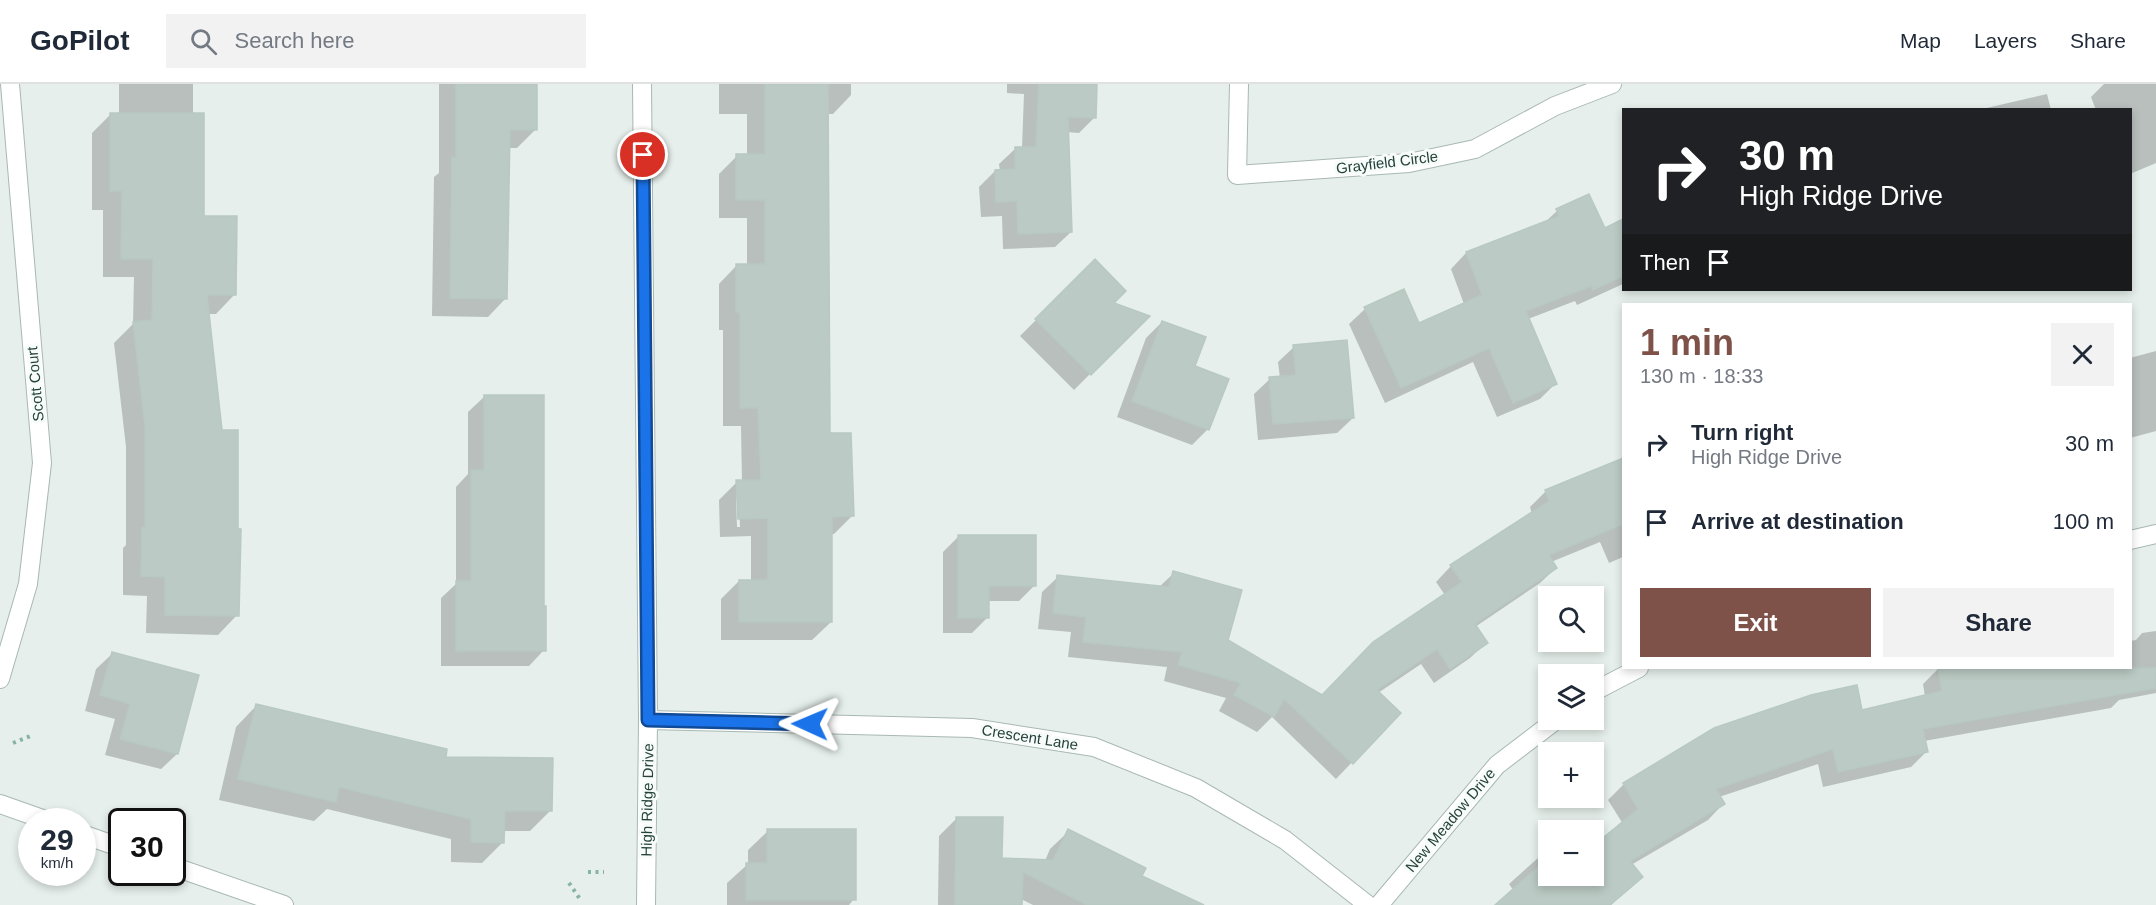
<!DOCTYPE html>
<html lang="en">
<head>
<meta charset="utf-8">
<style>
  :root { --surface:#fff; --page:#f2f2f3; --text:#1f2937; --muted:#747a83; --line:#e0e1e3; --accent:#7f5249 }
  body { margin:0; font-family:Helvetica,sans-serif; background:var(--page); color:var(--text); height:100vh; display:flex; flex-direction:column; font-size:22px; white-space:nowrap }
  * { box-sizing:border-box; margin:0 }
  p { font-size:20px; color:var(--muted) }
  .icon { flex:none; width:33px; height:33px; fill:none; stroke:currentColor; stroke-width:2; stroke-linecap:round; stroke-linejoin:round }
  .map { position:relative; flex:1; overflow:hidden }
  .sheet { position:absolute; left:1622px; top:219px; width:510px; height:366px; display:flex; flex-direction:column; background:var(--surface); border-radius:0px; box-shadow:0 3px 9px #0003 }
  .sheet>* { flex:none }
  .top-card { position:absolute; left:1622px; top:24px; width:510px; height:183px; border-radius:0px; box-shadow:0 3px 9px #0003; background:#202124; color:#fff; overflow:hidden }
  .buttons { position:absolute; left:1538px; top:502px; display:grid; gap:12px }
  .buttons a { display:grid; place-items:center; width:66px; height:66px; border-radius:0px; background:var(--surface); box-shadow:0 3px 9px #0003; font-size:30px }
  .speed { position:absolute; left:18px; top:724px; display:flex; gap:12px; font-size:30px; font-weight:700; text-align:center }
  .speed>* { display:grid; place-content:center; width:78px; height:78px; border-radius:50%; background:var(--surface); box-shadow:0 3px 9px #0003; line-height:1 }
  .speed small { font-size:15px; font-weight:400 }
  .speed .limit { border:3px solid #111; border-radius:9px; background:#fff; color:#111 }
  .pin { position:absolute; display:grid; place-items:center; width:51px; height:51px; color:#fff; margin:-26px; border:3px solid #fff; border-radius:50%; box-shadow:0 2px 6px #0007 }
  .me { position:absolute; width:66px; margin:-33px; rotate:271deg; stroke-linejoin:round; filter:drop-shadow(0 0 4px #0008) }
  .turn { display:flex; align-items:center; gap:21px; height:126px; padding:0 18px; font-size:27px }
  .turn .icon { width:78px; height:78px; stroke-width:2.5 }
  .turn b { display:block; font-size:42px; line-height:51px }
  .then { display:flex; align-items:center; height:57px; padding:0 18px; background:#0003; gap:12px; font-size:22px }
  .round { display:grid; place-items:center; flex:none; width:63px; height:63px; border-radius:0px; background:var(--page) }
  .head { display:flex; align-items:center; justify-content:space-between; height:102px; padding:0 18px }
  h1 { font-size:36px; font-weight:600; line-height:45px; color:var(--accent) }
  .cta { display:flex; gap:12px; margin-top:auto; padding:12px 18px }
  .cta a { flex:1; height:69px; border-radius:0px; background:var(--accent); color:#fff; font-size:24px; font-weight:600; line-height:69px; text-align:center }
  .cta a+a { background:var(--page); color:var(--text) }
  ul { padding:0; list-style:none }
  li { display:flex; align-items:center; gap:18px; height:78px; padding:0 18px }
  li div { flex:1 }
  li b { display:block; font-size:22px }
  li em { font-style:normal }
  header { display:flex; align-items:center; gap:36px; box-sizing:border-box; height:84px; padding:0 30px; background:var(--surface); border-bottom:2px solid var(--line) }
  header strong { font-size:28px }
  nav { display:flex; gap:33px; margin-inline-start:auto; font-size:21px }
  .search { width:420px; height:54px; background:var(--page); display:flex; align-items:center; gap:15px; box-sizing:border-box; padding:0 21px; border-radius:0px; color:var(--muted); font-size:22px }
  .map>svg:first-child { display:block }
  .shadow { fill:#0003; fill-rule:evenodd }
  .building { fill:#bbcac4; stroke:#b8c9c2; stroke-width:1.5 }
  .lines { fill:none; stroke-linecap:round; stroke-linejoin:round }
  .minor-casing { stroke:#a8b8b2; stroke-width:20 }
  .path { stroke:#86b3a5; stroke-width:4; stroke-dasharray:3 4.5; stroke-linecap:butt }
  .minor { stroke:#fff; stroke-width:18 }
  .route-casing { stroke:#114b97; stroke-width:15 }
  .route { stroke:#1a73e8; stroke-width:10 }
  .labels { text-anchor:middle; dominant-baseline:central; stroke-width:6; stroke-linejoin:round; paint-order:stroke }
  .street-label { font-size:15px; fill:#24423a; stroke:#f7fbf9 }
</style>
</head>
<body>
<header>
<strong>GoPilot</strong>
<div class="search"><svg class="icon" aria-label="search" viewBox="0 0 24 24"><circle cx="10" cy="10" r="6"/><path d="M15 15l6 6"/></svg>Search here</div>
<nav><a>Map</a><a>Layers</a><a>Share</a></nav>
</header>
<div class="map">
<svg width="2156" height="821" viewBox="0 0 2156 821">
  <rect width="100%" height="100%" fill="#e6efeb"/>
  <g class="shadow">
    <path d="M 119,0 L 193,0 L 193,30 L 202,133 L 235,210 L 216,230 L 207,230 L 237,531 L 218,551 L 146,549 L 147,512 L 123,511 L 123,464 L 126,461 L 126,363 L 114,259 L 133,240 L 134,193 L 103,193 L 103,126 L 92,126 L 92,49 L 111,30 L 119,30 Z"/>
    <path d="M 439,0 L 535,0 L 535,46 L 517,64 L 508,64 L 506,214 L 488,233 L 432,232 L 434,93 L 439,89 Z"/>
    <path d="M 719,0 L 851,0 L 851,11 L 833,30 L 827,30 L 828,351 L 852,432 L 834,450 L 831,450 L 831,538 L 812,556 L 721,556 L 721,515 L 739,497 L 751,497 L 751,452 L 720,453 L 719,416 L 737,398 L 742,398 L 741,342 L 723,342 L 723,246 L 719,246 L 719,200 L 737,181 L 747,181 L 747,134 L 719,134 L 719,90 L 737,72 L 747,72 L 747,30 L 719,30 ZM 736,413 L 739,413 L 740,443 L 737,443 Z"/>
    <path d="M 1007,0 L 1096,0 L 1095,33 L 1079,49 L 1067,48 L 1071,148 L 1055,163 L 1003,165 L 1002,132 L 981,133 L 979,103 L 995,87 L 1000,87 L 999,80 L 1015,65 L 1022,64 L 1024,10 L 1007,9 Z"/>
    <path d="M 2104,0 L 2156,0 L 2156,79 L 2130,90 L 2130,26 L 2096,26 L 2091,13 Z"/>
    <path d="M 2047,10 L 2051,26 L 1978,26 Z"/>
    <path d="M 1557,127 L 1604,146 L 1623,137 L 1623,200 L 1577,221 L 1575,217 L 1528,235 L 1556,299 L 1540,315 L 1497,333 L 1473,278 L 1385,319 L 1349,240 L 1365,225 L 1403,207 L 1419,241 L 1464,220 L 1451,185 L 1466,169 L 1544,139 Z"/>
    <path d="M 1095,177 L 1111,219 L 1147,233 L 1074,306 L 1020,252 Z"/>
    <path d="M 1162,238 L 1208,345 L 1192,361 L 1117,333 L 1146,254 Z"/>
    <path d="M 1294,263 L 1353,334 L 1337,349 L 1258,356 L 1254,310 L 1270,295 L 1280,294 L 1278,278 Z"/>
    <path d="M 2156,267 L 2156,347 L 2130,354 L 2130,274 Z"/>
    <path d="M 484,313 L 542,524 L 544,566 L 529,582 L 441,582 L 441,514 L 456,500 L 456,403 L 468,390 L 468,328 Z"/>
    <path d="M 1623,376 L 1623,473 L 1609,479 L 1600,458 L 1551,478 L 1556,484 L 1540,499 L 1475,543 L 1486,559 L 1470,574 L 1434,599 L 1421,580 L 1378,609 L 1399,629 L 1336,695 L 1272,633 L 1257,648 L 1219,627 L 1226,614 L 1164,597 L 1167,583 L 1068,573 L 1071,548 L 1038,545 L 1042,508 L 1058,493 L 1159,503 L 1174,489 L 1226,557 L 1322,613 L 1445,511 L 1436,498 L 1451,482 L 1532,430 L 1530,423 L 1545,408 Z"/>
    <path d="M 959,452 L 1035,501 L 1019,517 L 988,517 L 988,533 L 972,549 L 943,549 L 943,468 Z"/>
    <path d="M 2156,547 L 2156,609 L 2119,616 L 2111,624 L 1924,657 L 1927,667 L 1911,683 L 1823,703 L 1818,680 L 1719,713 L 1723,720 L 1708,736 L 1631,781 L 1641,793 L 1611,821 L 1497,821 L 1514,807 L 1509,800 L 1548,765 L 1548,792 L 1593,792 L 1593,764 L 1623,740 L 1608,716 L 1624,700 L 1715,645 L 1861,627 L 1925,613 L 1923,600 L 1939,584 L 2130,584 L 2130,557 L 2136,556 L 2142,549 Z"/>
    <path d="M 112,570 L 177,670 L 161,685 L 105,671 L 115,635 L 85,627 L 96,585 Z"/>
    <path d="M 256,622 L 444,674 L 550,727 L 530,747 L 503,747 L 503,758 L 482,779 L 451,778 L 451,755 L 327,725 L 314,737 L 219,716 L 236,643 Z"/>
    <path d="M 957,734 L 1001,776 L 1045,777 L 1050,765 L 1069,747 L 1140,793 L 1199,821 L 1033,821 L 1021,815 L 1021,821 L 938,821 L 939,752 Z"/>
    <path d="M 768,747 L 854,815 L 849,821 L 727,821 L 727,799 L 748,780 L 748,766 Z"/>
  </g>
  <g class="building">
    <path d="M 456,0 L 537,0 L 537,46 L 510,46 L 507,215 L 450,214 L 452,73 L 456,74 Z"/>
    <path d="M 765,0 L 828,0 L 830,349 L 851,349 L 854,432 L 832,433 L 832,538 L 739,538 L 739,496 L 768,496 L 768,434 L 738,435 L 736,396 L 761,396 L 758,324 L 740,324 L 740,228 L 736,228 L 736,180 L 765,180 L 765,116 L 736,116 L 736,70 L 765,70 Z"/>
    <path d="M 1039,0 L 1097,0 L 1096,34 L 1068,33 L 1072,148 L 1018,150 L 1017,117 L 996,118 L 995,86 L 1015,85 L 1015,63 L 1036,63 Z"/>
    <path d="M 110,29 L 204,29 L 204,132 L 237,132 L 236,211 L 207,211 L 222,346 L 238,346 L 238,445 L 241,445 L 239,532 L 165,531 L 165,493 L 141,492 L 142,443 L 145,443 L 145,343 L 133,238 L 152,236 L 153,175 L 121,175 L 122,107 L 110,107 Z"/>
    <path d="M 1589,110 L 1605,144 L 1623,135 L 1623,192 L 1593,206 L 1591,202 L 1526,227 L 1557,300 L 1513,319 L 1489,264 L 1401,304 L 1364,223 L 1404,205 L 1419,239 L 1482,211 L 1466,168 L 1559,132 L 1556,125 Z"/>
    <path d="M 1095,175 L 1126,207 L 1114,219 L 1150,232 L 1091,291 L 1035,235 Z"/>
    <path d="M 1162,237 L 1206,253 L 1195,282 L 1229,295 L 1209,346 L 1132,317 Z"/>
    <path d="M 1347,256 L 1354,334 L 1273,340 L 1269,293 L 1296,291 L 1293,261 Z"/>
    <path d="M 484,311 L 544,311 L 544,522 L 546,522 L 546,567 L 456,567 L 456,497 L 471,497 L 471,386 L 484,386 Z"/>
    <path d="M 1623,374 L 1623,440 L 1549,471 L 1557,484 L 1475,540 L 1488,559 L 1450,585 L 1437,565 L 1377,606 L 1401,629 L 1353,680 L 1284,615 L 1274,633 L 1234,611 L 1241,599 L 1178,581 L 1182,568 L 1083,558 L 1086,533 L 1053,529 L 1057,491 L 1169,503 L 1173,487 L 1242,506 L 1228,556 L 1322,611 L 1373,558 L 1462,498 L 1450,481 L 1549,417 L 1545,406 Z"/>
    <path d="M 958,451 L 1036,451 L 1036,502 L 989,502 L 989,534 L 958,534 Z"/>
    <path d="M 112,568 L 199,591 L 178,670 L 120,655 L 130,620 L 100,611 Z"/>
    <path d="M 1938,584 L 2156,584 L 2156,604 L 1923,645 L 1928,668 L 1838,688 L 1833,665 L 1716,705 L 1725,720 L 1630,777 L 1643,793 L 1610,821 L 1495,821 L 1548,774 L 1548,799 L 1557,792 L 1593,792 L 1593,762 L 1638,725 L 1623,699 L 1714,644 L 1811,611 L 1857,601 L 1862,626 L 1942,607 Z"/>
    <path d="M 256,620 L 447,665 L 446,673 L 553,674 L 552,727 L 505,727 L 504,759 L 471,758 L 471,735 L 339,703 L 336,718 L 238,695 Z"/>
    <path d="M 956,733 L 1003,733 L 1002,774 L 1053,776 L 1068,745 L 1146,784 L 1142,792 L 1204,821 L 1087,821 L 1023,788 L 1022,821 L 955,821 Z"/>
    <path d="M 767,745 L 856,745 L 856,816 L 746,816 L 746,779 L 767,779 Z"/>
  </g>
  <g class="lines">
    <defs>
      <g id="minor">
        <path d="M 642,0 L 648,636 L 646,821"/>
        <path d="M 1239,0 L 1237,91 L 1409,79 L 1475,65 L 1555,22 L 1612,0"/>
        <path d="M 2130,456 L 2156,450"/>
        <path d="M 0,595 L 28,500 L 42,379 L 10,0"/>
        <path d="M 1593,608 L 1639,584"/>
        <path d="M 648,636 L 972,644 L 1094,663 L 1196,704 L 1285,756 L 1368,821"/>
        <path d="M 0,720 L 51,738"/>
        <path d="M 82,750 L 122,764"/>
        <path d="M 172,782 L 284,821"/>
        <path d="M 1379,821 L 1497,681 L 1556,636"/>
      </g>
    </defs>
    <use href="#minor" class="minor-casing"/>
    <g class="path">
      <path d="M 13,659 L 33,651"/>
      <path d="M 588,788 L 604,788"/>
      <path d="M 569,799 L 580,815"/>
    </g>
    <use href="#minor" class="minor"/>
  </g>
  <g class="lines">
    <defs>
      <path id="route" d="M 643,71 L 648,636 L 810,640"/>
    </defs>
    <use href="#route" class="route-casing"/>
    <use href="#route" class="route"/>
  </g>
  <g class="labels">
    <g class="street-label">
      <text transform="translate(1387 78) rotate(-7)">Grayfield Circle</text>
      <text transform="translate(35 300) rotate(-95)">Scott Court</text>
      <text transform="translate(1030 653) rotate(9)">Crescent Lane</text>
      <text transform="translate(647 716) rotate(-89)">High Ridge Drive</text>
      <text transform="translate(1450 736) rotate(-50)">New Meadow Drive</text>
    </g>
  </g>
</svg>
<div class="buttons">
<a><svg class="icon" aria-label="search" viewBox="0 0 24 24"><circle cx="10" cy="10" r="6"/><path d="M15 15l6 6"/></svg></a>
<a><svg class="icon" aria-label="layers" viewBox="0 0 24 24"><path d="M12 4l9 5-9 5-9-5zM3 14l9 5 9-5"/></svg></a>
<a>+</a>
<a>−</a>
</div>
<div class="speed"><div>29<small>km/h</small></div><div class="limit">30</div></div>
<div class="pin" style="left:643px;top:71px;background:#d93025"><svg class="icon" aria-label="arrive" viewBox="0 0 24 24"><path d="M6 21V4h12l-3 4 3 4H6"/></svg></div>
<svg class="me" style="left:810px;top:640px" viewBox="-20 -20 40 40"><path d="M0-17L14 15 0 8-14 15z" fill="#1a73e8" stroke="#fff" stroke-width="4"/></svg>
<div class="top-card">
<div class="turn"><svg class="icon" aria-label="right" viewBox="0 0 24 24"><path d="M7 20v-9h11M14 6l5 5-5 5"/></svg><div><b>30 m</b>High Ridge Drive</div></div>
<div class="then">Then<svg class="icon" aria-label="arrive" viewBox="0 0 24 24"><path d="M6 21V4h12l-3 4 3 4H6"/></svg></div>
</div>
<section class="sheet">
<div class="head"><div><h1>1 min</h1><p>130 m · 18:33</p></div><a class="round"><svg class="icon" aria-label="close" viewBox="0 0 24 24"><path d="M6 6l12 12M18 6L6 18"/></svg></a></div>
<ul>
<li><svg class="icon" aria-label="right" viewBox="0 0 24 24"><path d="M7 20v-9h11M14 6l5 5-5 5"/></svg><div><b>Turn right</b><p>High Ridge Drive</p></div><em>30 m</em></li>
<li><svg class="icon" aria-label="arrive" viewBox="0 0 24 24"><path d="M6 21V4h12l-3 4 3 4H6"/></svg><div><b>Arrive at destination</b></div><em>100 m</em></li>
</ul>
<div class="cta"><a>Exit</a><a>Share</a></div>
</section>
</div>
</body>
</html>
